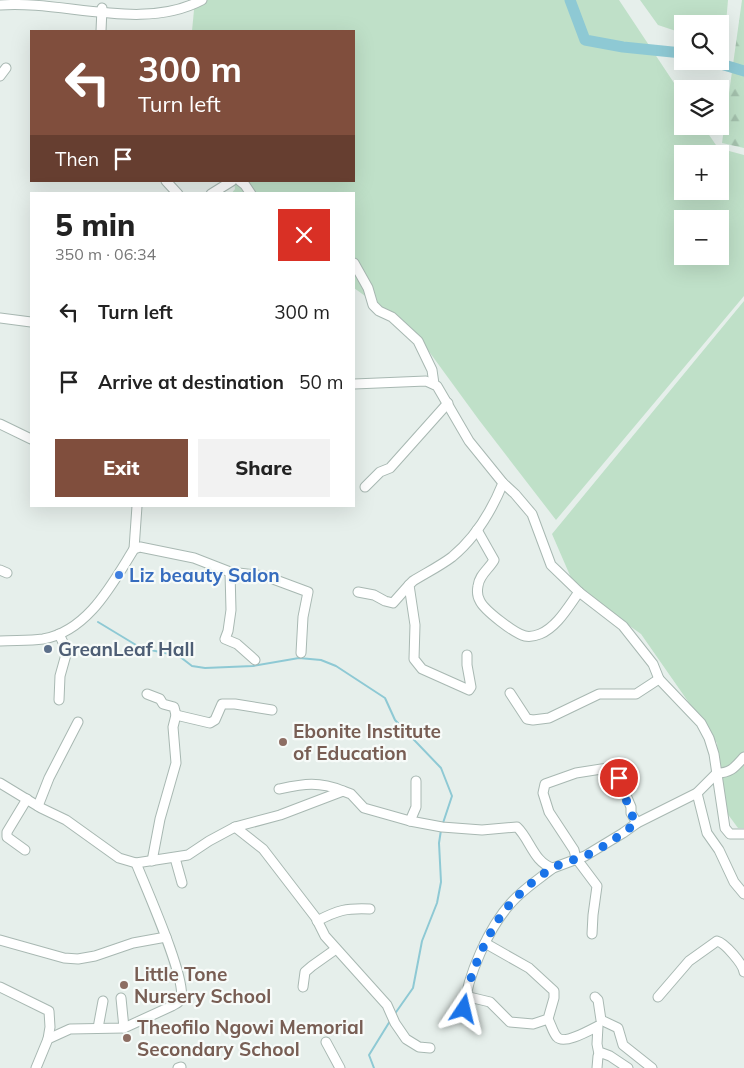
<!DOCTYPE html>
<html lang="en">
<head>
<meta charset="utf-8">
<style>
  :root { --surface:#fff; --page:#f2f2f2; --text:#222; --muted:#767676; --accent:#804e3d }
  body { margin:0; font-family:Mulish,sans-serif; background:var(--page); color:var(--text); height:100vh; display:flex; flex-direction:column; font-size:19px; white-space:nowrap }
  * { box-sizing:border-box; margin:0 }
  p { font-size:16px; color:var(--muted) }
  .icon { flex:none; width:28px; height:28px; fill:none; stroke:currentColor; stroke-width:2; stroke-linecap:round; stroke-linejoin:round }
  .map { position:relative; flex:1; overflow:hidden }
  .drawer { position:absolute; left:30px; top:192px; width:325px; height:315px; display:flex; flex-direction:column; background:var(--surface); border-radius:0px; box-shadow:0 5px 20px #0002 }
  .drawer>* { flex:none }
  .hud { position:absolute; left:30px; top:30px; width:325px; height:152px; border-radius:0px; box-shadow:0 5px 20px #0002; background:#804e3d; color:#fff; overflow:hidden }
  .controls { position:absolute; left:674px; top:15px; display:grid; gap:10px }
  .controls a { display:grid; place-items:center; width:55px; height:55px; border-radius:0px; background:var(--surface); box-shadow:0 5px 20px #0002; font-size:25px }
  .pin { position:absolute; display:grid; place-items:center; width:42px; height:42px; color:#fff; margin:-21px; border:2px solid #fff; border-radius:50%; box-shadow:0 1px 5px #0007 }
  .me { position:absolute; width:55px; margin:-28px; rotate:10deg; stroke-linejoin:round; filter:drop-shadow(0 0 4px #0008) }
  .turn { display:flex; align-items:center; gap:18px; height:105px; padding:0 25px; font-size:22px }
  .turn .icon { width:65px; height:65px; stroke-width:2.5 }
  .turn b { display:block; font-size:35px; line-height:42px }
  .then { display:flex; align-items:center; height:48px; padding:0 25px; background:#0003; gap:10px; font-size:19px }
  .round { display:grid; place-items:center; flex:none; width:52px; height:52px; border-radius:0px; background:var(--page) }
  .summary { display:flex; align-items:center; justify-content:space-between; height:85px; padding:0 25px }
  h1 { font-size:30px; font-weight:800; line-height:38px }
  .button { display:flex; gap:10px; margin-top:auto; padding:10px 25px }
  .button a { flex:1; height:58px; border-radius:0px; background:var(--accent); color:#fff; font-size:20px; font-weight:800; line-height:58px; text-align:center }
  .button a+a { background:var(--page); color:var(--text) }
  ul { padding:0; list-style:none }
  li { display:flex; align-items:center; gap:15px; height:70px; padding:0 25px }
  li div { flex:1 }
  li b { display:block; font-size:19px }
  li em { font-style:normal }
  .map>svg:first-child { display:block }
  .grass { fill:#bfe0c8; fill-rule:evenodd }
  .forest { fill:url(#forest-firs) }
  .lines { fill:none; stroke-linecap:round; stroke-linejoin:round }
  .stream { stroke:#8ec9d4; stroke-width:2 }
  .river { stroke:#8ec9d4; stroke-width:11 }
  .minor-casing { stroke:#a8b8b2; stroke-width:11 }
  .minor { stroke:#fff; stroke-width:9 }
  .route { stroke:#1a73e8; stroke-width:9; stroke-dasharray:0 16.2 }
  .shop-dot { fill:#3f7fe0; stroke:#f7fbf9; stroke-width:2 }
  .service-dot { fill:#5c6f8a; stroke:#f7fbf9; stroke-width:2 }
  .education-dot { fill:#8d6e63; stroke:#f7fbf9; stroke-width:2 }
  .labels { text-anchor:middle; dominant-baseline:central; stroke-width:4.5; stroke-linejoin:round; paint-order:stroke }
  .shop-label { font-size:19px; font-weight:bold; fill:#366cbe; stroke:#f7fbf9; text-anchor:start }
  .service-label { font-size:19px; font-weight:bold; fill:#4e5e75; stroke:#f7fbf9; text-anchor:start }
  .education-label { font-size:19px; font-weight:bold; fill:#785e54; stroke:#f7fbf9; text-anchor:start }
</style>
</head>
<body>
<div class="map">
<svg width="744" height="1068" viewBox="0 0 744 1068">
  <defs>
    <pattern id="forest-firs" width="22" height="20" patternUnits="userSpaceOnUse" patternTransform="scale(1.25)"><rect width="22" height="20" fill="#bfe0c8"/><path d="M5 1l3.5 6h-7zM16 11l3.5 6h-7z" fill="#a4c1ad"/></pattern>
  </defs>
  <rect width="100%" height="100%" fill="#e6efeb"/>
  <g class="grass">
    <path d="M 191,0 L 619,0 L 682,95 L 682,126 L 703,126 L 718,148 L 744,155 L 744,296 L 556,520 L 479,420 L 414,331 L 354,288 L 354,194 L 231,194 L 235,189 L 234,181 L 354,181 L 354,31 L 192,31 L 194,10 ZM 682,154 L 720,154 L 720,191 L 682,191 ZM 682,219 L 720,219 L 720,256 L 682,256 Z"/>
    <path d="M 640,0 L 728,0 L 724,47 L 720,45 L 720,24 L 682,24 L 682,33 L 658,25 Z"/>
    <path d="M 744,301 L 744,828 L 738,828 L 721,805 L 717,743 L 641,634 L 575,587 L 552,534 Z"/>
  </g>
  <path class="forest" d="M 742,0 L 744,0 L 744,148 L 722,143 Z"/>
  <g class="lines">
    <g class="stream">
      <path d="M 98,622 L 141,648 L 179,656 L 192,666 L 205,668 L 253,666 L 299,658 L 321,660 L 336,666 L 385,698 L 395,720 L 441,768 L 452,796 L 443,823"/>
      <path d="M 394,1015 L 413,988 L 422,941 L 437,903 L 441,882 L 439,843 L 441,830"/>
      <path d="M 374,1068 L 369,1055 L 390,1021"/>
    </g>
    <g class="river">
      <path d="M 570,0 L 585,40 L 623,47 L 682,53"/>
      <path d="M 711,61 L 744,71"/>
    </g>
    <defs>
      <g id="minor">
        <path d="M 0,5 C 63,0 142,32 202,0"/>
        <path d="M 101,31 L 102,8"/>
        <path d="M 0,76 L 6,68"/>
        <path d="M 166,181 L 178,194"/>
        <path d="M 240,181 L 245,185 L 251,194"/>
        <path d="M 211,194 L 232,181"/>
        <path d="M 354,263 L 368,288 L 373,305 L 379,311 L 392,317 L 418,341 L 432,370 L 434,384"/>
        <path d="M 0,318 L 31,322"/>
        <path d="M 354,384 L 426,381 L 437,386 L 469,441 L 503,483 L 515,494 L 532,514 L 551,565 L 579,592 L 623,626 L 653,664 L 659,679 L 701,723 L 709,738 L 714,754 L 725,828 L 730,834 L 744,834"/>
        <path d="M 0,424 L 31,439"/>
        <path d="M 365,487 L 380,472 L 390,468 L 448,403"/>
        <path d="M 477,530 L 494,560 C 489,569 479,575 478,586 C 477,591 477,596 480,601 C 484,610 515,634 525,636 C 530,637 535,636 540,634 C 557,627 568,607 579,592"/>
        <path d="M 134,549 L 137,506"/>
        <path d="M 0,570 L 7,573"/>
        <path d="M 230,572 L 231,610 L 228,631 L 225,639 L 237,644 L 255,660"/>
        <path d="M 358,592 L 374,595 L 385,601 L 393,603 L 409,585"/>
        <path d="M 0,641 C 14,640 29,641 43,639 C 88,631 112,584 134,549 L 140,547 L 194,558 L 230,572 L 265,576 L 308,592 L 303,617 L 301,653"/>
        <path d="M 467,655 L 467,665 L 471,687 L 469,690 L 422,669 L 414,659 L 415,625 L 409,585 L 413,581 C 426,573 440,566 452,557 C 475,538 492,510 503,483"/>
        <path d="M 510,693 L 527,719 L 533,720 L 549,718 L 599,694 L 636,694 L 659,679"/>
        <path d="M 147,694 L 160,699 L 163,704 L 174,707 L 176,715 L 173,727 L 176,763 L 160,819 L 152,861"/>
        <path d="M 59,700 L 60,676 L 67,651 L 59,634"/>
        <path d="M 176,715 L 210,723 L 215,720 L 222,704 L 235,704 L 272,710"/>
        <path d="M 0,783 L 41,808 L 66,820 L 119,858 L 136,863 L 188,855 L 209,841 L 235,827 L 280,815 L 343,791 L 351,794 L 364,808 L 410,821 L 442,827 L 482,830 L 517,827 C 530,839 534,863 553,868 L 585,856 L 623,833 L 637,823 L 697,793 L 717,773 C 731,773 735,767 744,757"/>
        <path d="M 279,789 C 304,784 318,781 343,791"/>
        <path d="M 697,793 L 707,833 L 719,850 L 734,882 L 744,894"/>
        <path d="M 38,806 L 49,778 L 78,722"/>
        <path d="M 410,821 L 416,807 L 416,781"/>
        <path d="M 235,827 L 263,849 L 316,918 L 325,936 L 387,1005 L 395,1023 L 406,1039 L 419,1047 L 430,1048"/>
        <path d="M 25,850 L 7,837 L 7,832 L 27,799"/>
        <path d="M 175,858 L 182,883"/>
        <path d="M 317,921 C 338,910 346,908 370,909"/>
        <path d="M 592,934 L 593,915 L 597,886 L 576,858 L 574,850 L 549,812 L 543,793 L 545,784 L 576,773 L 614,767 L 631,807 L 631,813 L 637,823"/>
        <path d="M 0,940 L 64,958 L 78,959 L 95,956 L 133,943 L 166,937"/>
        <path d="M 0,987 L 49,1011 L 50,1027 L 48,1039"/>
        <path d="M 303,987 L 305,972 L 312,966 L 336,949"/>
        <path d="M 465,996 L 490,1002 L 510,1022 L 533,1024 L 548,1019 L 554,998 L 554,991 L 529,968 L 485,943"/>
        <path d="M 595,997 L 598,1000 L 601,1020 L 618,1028 L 623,1045 L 652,1068"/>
        <path d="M 658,997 L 689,961 L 717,941 C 725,943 743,964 744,972"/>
        <path d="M 464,1009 C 467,976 489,927 511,903 C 523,889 539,879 553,868"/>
        <path d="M 548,1019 C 551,1024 553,1033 557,1037 C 564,1045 590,1030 598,1026 L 597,1044 L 599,1054"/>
        <path d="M 98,1028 L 103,1001"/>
        <path d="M 124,1028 L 172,1006 C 175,1004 179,1003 181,999 C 187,979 145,886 136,863"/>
        <path d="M 326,1042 L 340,1068"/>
        <path d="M 36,1068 L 48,1039 L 70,1029 L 124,1028 L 121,998"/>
        <path d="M 178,1068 L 181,1067"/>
        <path d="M 597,1068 L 598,1056 L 602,1053 L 610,1056 L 628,1068"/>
      </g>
    </defs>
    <use href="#minor" class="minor-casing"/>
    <use href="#minor" class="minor"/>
  </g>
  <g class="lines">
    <path class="route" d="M 464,1009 C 467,978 490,925 512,902 C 523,890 538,876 553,868 C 563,862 574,860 585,856 C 603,848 621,835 636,823 C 629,811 624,792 619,778"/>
  </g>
  <circle class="shop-dot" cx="119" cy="575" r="5"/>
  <circle class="service-dot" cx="48" cy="649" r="5"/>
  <g class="education-dot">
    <circle cx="283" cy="742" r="5"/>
    <circle cx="124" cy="985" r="5"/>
    <circle cx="127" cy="1038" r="5"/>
  </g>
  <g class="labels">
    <g class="shop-label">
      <text x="129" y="575">Liz beauty Salon</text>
    </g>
    <g class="service-label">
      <text x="58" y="649">GreanLeaf Hall</text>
    </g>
    <g class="education-label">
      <text x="293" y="731">Ebonite Institute<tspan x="293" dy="22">of Education</tspan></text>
      <text x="134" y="974">Little Tone<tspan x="134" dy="22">Nursery School</tspan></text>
      <text x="137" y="1027">Theofilo Ngowi Memorial<tspan x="137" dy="22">Secondary School</tspan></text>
    </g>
  </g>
</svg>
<div class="controls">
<a><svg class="icon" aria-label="search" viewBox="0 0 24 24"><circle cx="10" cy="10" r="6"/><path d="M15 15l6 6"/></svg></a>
<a><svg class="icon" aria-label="layers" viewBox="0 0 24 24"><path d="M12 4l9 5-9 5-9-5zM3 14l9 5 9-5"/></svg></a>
<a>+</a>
<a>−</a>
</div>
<div class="pin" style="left:619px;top:778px;background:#d93025"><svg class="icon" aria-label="arrive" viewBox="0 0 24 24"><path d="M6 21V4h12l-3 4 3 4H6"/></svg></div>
<svg class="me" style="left:464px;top:1009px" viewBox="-20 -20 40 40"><path d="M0-17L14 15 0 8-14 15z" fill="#1a73e8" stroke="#fff" stroke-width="4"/></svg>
<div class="hud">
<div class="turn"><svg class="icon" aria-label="left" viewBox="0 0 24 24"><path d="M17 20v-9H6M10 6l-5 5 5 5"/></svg><div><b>300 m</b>Turn left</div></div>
<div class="then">Then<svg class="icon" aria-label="arrive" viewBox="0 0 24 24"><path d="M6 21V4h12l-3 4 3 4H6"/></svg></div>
</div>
<section class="drawer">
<div class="summary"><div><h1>5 min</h1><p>350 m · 06:34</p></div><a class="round" style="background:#d93025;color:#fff"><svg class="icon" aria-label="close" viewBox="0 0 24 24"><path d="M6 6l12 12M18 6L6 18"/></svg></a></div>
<ul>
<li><svg class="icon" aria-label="left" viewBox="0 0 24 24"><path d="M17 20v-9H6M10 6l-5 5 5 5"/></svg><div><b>Turn left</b></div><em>300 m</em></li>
<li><svg class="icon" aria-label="arrive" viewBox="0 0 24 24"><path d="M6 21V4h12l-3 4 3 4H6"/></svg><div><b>Arrive at destination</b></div><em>50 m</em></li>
</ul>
<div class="button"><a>Exit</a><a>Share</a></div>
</section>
</div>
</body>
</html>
